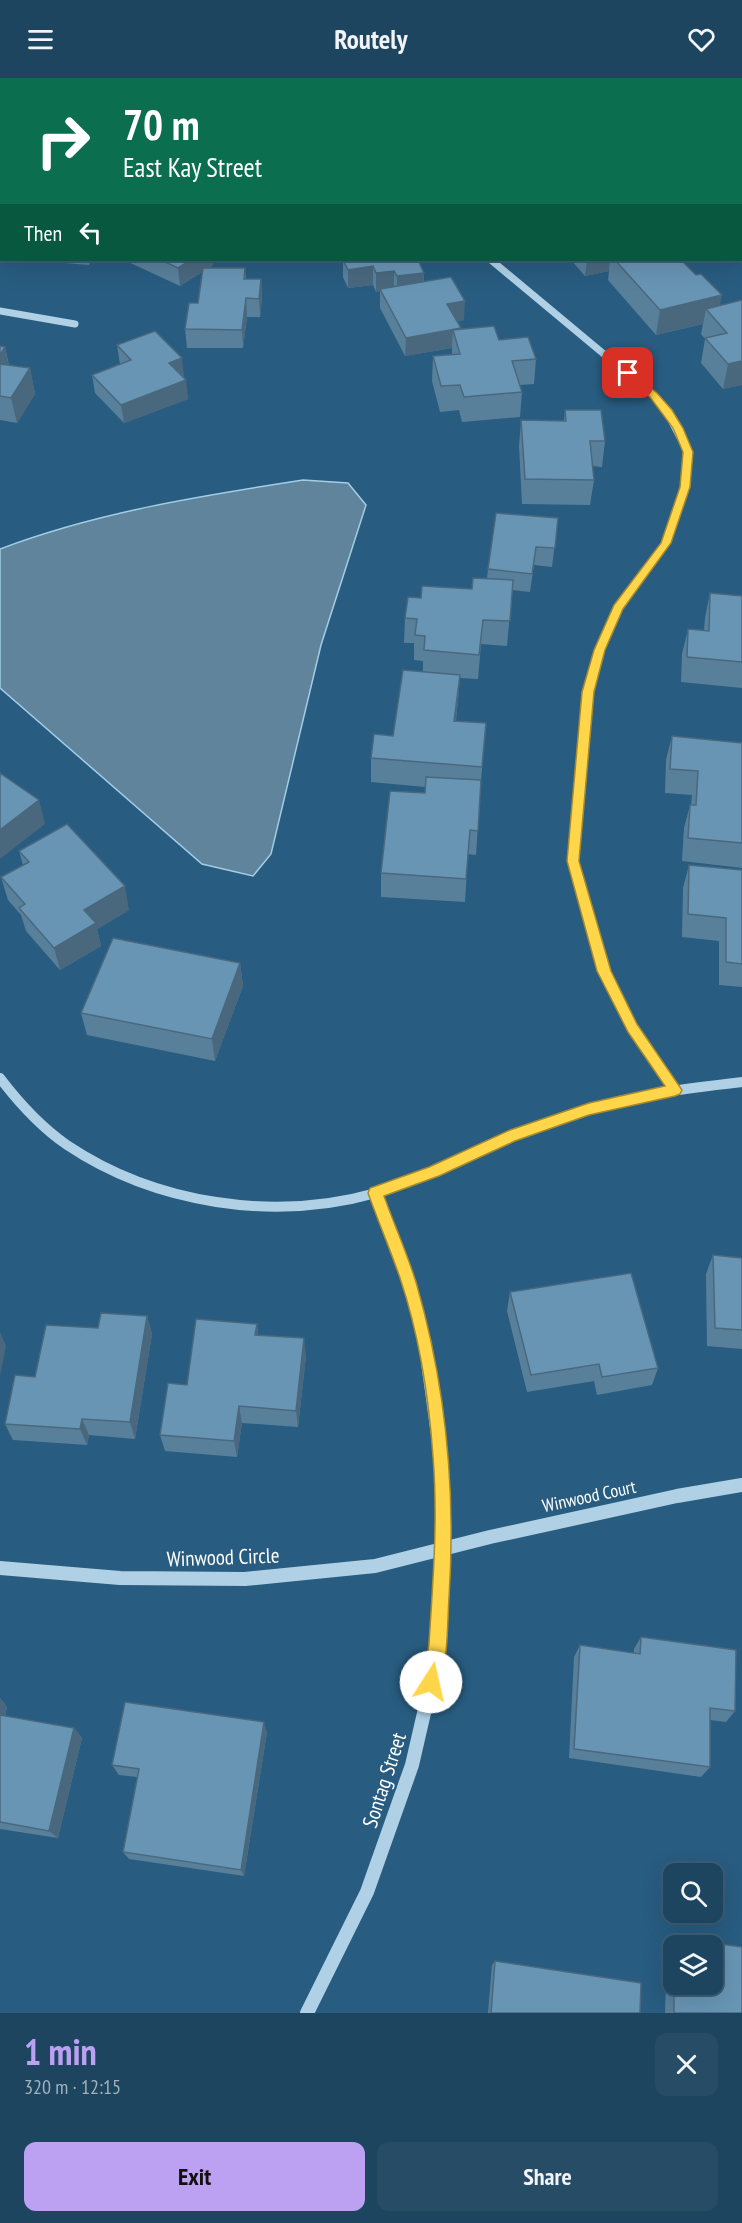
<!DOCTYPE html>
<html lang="en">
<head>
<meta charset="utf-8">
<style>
  :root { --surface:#1e4560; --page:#264c66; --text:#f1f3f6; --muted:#a1b1bd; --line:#3c5d75; --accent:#bca0f2 }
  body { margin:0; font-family:"PT Sans Narrow",sans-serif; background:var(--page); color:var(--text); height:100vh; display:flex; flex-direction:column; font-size:22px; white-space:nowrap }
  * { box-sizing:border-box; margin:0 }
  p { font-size:20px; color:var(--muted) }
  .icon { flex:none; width:33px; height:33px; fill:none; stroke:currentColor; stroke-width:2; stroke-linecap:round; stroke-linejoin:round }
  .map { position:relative; height:1935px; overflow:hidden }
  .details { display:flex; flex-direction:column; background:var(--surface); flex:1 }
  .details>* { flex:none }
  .banner { position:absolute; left:0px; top:0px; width:742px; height:183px; box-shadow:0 6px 24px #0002,0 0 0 2px var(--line); background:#0b6e4f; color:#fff; overflow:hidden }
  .fabs { position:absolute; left:663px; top:1785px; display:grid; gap:12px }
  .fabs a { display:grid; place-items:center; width:60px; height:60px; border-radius:12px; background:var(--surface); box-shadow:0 6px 24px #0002,0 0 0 2px var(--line); font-size:30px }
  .pin { position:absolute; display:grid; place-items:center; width:51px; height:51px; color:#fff; margin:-26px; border-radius:12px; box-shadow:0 3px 9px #0006 }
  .me { position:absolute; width:66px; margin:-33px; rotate:10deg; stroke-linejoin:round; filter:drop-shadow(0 0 4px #0008) }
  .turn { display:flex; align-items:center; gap:21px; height:126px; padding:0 24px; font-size:27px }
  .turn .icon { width:78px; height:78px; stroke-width:2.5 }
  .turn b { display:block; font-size:42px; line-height:51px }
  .then { display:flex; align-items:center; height:57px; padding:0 24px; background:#0003; gap:12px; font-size:22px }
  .round { display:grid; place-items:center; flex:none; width:63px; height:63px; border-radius:12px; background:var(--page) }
  .head { display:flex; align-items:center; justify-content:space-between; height:102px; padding:0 24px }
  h1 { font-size:36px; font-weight:700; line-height:45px; color:var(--accent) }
  .primary-button { display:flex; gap:12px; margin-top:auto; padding:12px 24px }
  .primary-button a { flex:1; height:69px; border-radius:12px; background:var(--accent); color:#111; font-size:24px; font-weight:700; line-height:69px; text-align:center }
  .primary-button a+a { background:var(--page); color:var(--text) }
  header { display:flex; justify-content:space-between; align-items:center; height:78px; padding:0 24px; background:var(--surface); font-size:27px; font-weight:700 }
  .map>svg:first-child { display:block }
  .water { fill:#5f849c; stroke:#a3cde6; stroke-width:1.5 }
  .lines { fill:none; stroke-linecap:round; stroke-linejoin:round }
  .minor-far3 { stroke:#afd0e5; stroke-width:7 }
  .minor-far2 { stroke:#afd0e5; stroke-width:8 }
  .minor-far1 { stroke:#afd0e5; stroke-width:10 }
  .minor { stroke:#afd0e5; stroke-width:14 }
  .wall { fill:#59809b; fill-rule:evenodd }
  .shaded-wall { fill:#49687e }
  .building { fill:#6895b4; stroke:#49687e; stroke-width:1.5 }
  .route { fill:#ffd54a; stroke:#a68a30; stroke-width:1.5 }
  .labels { text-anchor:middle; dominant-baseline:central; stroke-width:4.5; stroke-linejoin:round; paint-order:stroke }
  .street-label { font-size:18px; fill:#fff; stroke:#285c80 }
  .near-street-label { font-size:21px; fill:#fff; stroke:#285c80 }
</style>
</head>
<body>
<header><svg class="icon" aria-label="menu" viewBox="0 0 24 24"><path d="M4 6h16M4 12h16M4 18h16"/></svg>Routely<svg class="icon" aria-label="heart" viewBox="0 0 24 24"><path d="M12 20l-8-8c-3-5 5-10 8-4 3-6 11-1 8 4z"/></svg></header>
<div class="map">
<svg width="742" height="1935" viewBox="0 0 742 1935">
  <rect width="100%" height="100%" fill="#285c80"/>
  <path class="water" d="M 303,402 L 348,405 L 366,427 L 321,567 L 271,776 L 253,798 L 202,786 L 0,610 L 0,471 C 98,434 200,418 303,402 Z"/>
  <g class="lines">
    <g class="minor-far3">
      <path d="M 405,2 L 411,0"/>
      <path d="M 491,182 L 653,317 L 671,340"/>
      <path d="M 0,233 L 75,246"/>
    </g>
    <path class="minor-far2" d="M 575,762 L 588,614 L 599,572 L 618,530 L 666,465 L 685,409 L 688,374 L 670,339"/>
    <g class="minor-far1">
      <path d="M 575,760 L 573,783 L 604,893 L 632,950 L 675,1012"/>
      <path d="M 0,1000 C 19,1025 41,1049 67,1067 C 155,1126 274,1144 376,1115 C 416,1103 454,1083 493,1066 C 523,1053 554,1042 586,1032 C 637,1016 690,1010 742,1004"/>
      <path d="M 375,1115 L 408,1202 L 429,1285"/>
    </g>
    <g class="minor">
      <path d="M 0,1490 L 120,1500 L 245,1501 L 375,1488 L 490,1459 L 677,1418 L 742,1407"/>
      <path d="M 307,1935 L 367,1814 L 412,1687 L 436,1583 L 444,1470 L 441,1379 L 428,1284"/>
    </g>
  </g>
  <g class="wall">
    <path d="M 0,63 L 2,63 L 2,100 L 0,98 Z"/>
    <path d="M 39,182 L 91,182 L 89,187 L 40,183 Z"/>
    <path d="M 124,182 L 212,182 L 213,187 L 209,190 L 245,190 L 246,201 L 261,201 L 262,219 L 260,239 L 247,239 L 243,270 L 187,270 L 185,251 L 198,225 L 202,194 L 180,208 Z"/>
    <path d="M 343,182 L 424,195 L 424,204 L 464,242 L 457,243 L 461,251 L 499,262 L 536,281 L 534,306 L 520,307 L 522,314 L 520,339 L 462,344 L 459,332 L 440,334 L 432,303 L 433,278 L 452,277 L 452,270 L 405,278 L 380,230 L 380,213 L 376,214 L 373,207 L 348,210 L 343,199 Z"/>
    <path d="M 571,182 L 681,182 L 720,228 L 742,222 L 742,307 L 723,311 L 701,285 L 705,261 L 701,256 L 703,246 L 656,257 L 608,202 L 609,193 L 585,198 Z"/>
    <path d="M 117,267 L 184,298 L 183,299 L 188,321 L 124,345 L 95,315 L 92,297 L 120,286 Z"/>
    <path d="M 0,268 L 5,269 L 9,287 L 30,290 L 35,316 L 17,345 L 0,342 Z"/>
    <path d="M 565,332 L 605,363 L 602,389 L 592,388 L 594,402 L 590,427 L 522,426 L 519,368 L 521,342 L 564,343 Z"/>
    <path d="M 558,440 L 552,489 L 534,487 L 530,514 L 512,512 L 507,568 L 481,566 L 478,601 L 460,600 L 456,643 L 486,645 L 481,702 L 476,777 L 468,776 L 465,824 L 381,819 L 381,795 L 425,715 L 425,709 L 371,704 L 371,680 L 393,658 L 423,594 L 423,583 L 414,582 L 414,565 L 404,565 L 405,540 L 421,520 L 472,511 L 487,501 L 488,491 Z"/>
    <path d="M 710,515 L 742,518 L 742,610 L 681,604 L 682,576 L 688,551 L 704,552 L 705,540 Z"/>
    <path d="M 672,658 L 742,665 L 742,790 L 682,783 L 684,750 L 690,727 L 691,727 L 692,717 L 665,715 L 666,682 Z"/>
    <path d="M 19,773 L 129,832 L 97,851 L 101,868 L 60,892 L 26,853 L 21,837 L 8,822 L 1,799 L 23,787 Z"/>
    <path d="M 689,787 L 742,792 L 742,909 L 719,907 L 719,863 L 682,859 L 683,810 Z"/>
    <path d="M 240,885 L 243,908 L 215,983 L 87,957 L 81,935 Z"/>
    <path d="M 713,1177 L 742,1180 L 742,1271 L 707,1268 L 706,1196 Z"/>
    <path d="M 510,1214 L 658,1290 L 652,1307 L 597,1317 L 594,1303 L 527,1314 L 507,1233 Z"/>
    <path d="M 147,1238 L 152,1256 L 135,1361 L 89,1357 L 87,1367 L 13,1362 L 5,1346 L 35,1299 L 98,1250 Z"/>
    <path d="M 257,1246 L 258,1257 L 306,1278 L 298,1349 L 242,1345 L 237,1379 L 165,1373 L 160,1357 Z"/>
    <path d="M 641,1559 L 735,1633 L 726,1644 L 710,1642 L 710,1689 L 701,1699 L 569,1680 L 574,1579 L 580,1567 L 634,1575 L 634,1571 Z"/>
    <path d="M 0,1620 L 7,1629 L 5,1638 L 74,1650 L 82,1660 L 58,1760 L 0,1751 Z"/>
    <path d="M 267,1654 L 244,1798 L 129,1781 L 123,1774 L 137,1699 L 119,1697 L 112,1687 Z"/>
    <path d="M 675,1860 L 742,1869 L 742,1935 L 665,1935 L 667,1865 ZM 674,1868 L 712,1868 L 712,1906 L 674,1906 Z"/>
    <path d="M 495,1883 L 640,1935 L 488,1935 L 492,1887 Z"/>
  </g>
  <g class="shaded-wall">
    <path d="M 191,182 L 212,182 L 213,187 L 180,208 L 178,190 Z"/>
    <path d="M 587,182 L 610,182 L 609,193 L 585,198 Z"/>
    <path d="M 373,188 L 373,207 L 348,210 L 348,192 Z"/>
    <path d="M 394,193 L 394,211 L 380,211 L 380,213 L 376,214 L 376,195 Z"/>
    <path d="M 424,195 L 423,213 L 397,217 L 397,198 Z"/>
    <path d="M 261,201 L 262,219 L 260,239 L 259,221 Z"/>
    <path d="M 722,217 L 717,243 L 706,231 L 703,246 L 656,257 L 660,232 Z"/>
    <path d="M 246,220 L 247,239 L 243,270 L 242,252 Z"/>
    <path d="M 465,223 L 464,242 L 447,245 L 447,226 Z"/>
    <path d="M 461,250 L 453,252 L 452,270 L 405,278 L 406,260 Z"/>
    <path d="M 5,269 L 10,294 L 0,310 L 0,277 Z"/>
    <path d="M 182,280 L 184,298 L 171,303 L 169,285 Z"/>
    <path d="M 742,283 L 742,307 L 723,311 L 728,286 Z"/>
    <path d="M 30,290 L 35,316 L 17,345 L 11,320 Z"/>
    <path d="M 186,302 L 188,321 L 124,345 L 121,327 Z"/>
    <path d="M 460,597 L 458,622 L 453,667 L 454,643 Z"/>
    <path d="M 39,722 L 45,746 L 0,781 L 0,752 Z"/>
    <path d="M 125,808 L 129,832 L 97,851 L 101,868 L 60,892 L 54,870 L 84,832 Z"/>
    <path d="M 240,885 L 243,908 L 215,983 L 212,961 Z"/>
    <path d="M 147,1238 L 152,1256 L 135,1361 L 130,1344 Z"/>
    <path d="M 257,1246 L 259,1264 L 255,1257 Z"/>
    <path d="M 0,1254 L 6,1268 L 0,1298 Z"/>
    <path d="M 304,1260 L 306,1278 L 298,1349 L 296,1333 Z"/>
    <path d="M 239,1328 L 242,1345 L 237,1379 L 234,1363 Z"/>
    <path d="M 82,1341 L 89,1357 L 87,1367 L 80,1351 Z"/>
    <path d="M 0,1620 L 7,1629 L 3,1646 L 0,1643 Z"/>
    <path d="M 264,1644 L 267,1654 L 244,1798 L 241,1792 Z"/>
    <path d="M 74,1650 L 82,1660 L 58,1760 L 49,1753 Z"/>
  </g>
  <g class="building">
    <path d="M 0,63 L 2,63 L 2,86 L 0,84 Z"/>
    <path d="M 161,182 L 191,182 L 178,190 Z"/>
    <path d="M 343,182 L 418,182 L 424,195 L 397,198 L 394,193 L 376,195 L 373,188 L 348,192 Z"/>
    <path d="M 615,182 L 681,182 L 696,197 L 701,196 L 722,217 L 660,232 Z"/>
    <path d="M 203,190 L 245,190 L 244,201 L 261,201 L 259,221 L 246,220 L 242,252 L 185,251 L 189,225 L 198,225 Z"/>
    <path d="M 451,199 L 465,223 L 447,226 L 461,250 L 406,260 L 380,211 Z"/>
    <path d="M 742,222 L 742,283 L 728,286 L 705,260 L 727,255 L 706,231 Z"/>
    <path d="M 494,248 L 499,262 L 528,259 L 536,281 L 512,283 L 522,314 L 464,319 L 460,307 L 441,308 L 433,278 L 460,276 L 453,252 Z"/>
    <path d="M 155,253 L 182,280 L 169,285 L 186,302 L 121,327 L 92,297 L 131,282 L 117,267 Z"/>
    <path d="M 0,268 L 5,269 L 0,277 Z"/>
    <path d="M 0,286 L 30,290 L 11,320 L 0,318 Z"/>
    <path d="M 565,332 L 601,332 L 605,363 L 590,363 L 594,402 L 525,401 L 521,342 L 566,343 Z"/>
    <path d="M 496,435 L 558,440 L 555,470 L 536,469 L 532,496 L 488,491 Z"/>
    <path d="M 473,500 L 513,502 L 510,543 L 483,542 L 479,577 L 424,572 L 425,558 L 415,557 L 417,541 L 405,540 L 408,519 L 421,520 L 422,508 L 472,511 Z"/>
    <path d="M 710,515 L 742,518 L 742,584 L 687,579 L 688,551 L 709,553 Z"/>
    <path d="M 403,592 L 460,597 L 454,643 L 486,645 L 482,689 L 371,680 L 374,656 L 393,658 Z"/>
    <path d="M 672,658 L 742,665 L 742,765 L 688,760 L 690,727 L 696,727 L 698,693 L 670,691 Z"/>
    <path d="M 0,695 L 39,722 L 0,752 Z"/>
    <path d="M 426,699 L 481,702 L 478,753 L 470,752 L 466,801 L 381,795 L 390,713 L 425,715 Z"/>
    <path d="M 67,746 L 125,808 L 84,832 L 96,845 L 54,870 L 19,830 L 25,826 L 1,799 L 29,784 L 19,773 Z"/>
    <path d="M 689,787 L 742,792 L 742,886 L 726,884 L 726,840 L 688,836 Z"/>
    <path d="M 113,860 L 240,885 L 212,961 L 81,935 Z"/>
    <path d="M 713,1177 L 742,1180 L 742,1252 L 715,1250 Z"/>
    <path d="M 631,1195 L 658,1290 L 602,1299 L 599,1286 L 531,1297 L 510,1214 Z"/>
    <path d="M 101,1235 L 147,1238 L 130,1344 L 82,1341 L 80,1351 L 5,1346 L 15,1297 L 35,1299 L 46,1247 L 98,1250 Z"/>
    <path d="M 196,1241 L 257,1246 L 255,1257 L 304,1260 L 296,1333 L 239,1328 L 234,1363 L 160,1357 L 168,1305 L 187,1307 Z"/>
    <path d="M 641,1559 L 736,1572 L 735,1633 L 710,1630 L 710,1689 L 574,1671 L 580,1567 L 640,1576 Z"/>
    <path d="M 125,1624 L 264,1644 L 241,1792 L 123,1774 L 139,1691 L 112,1687 Z"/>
    <path d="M 0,1637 L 74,1650 L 49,1753 L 0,1744 Z"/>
    <path d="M 675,1860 L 742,1869 L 742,1935 L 674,1935 L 674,1906 L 712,1906 L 712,1868 L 675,1868 Z"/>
    <path d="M 495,1883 L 641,1905 L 640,1935 L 491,1935 Z"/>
  </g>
  <path class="route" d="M 628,292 L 657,315 L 672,332 L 683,350 L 693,374 L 690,409 L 671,465 L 623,531 L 605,572 L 594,614 L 579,783 L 611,893 L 637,946 L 682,1012 L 680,1016 L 675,1018 L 589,1037 L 515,1063 L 439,1098 L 384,1118 C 394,1146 407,1175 416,1204 C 446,1307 456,1413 449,1520 C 447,1549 449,1582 437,1610 L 431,1612 L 425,1610 C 420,1598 428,1579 429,1565 C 433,1503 438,1441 433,1379 C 429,1320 419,1257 400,1200 C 390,1171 378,1143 368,1115 L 370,1110 L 429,1089 L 510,1052 L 589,1025 L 665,1008 L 628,954 L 597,893 L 567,783 L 582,614 L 594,572 L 614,527 L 661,465 L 680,409 L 683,374 L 673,350 L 650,319 L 625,297 L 623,295 Z"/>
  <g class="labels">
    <g class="street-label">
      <text transform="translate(589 1418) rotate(-12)">Winwood Court</text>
    </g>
    <g class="near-street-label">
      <text transform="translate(223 1479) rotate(-2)">Winwood Circle</text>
      <text transform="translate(384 1702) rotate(-72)">Sontag Street</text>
    </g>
  </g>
</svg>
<div class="fabs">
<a><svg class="icon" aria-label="search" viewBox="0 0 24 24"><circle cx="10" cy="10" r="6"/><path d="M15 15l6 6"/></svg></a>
<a><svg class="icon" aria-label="layers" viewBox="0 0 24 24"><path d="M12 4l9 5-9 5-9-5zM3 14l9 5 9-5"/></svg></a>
</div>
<div class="pin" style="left:628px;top:295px;background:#d93025"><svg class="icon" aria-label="arrive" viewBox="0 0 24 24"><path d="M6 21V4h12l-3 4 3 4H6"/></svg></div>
<svg class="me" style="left:431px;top:1604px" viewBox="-20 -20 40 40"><circle r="19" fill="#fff"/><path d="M0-13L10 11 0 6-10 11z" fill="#ffd54a"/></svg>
<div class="banner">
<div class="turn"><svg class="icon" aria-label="right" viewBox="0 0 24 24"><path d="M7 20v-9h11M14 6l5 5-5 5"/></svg><div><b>70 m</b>East Kay Street</div></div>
<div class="then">Then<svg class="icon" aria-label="left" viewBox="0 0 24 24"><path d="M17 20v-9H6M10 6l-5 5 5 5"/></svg></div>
</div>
</div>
<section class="details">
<div class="head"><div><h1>1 min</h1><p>320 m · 12:15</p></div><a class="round"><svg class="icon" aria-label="close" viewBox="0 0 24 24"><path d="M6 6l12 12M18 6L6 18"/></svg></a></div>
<div class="primary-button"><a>Exit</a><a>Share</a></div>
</section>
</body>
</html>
